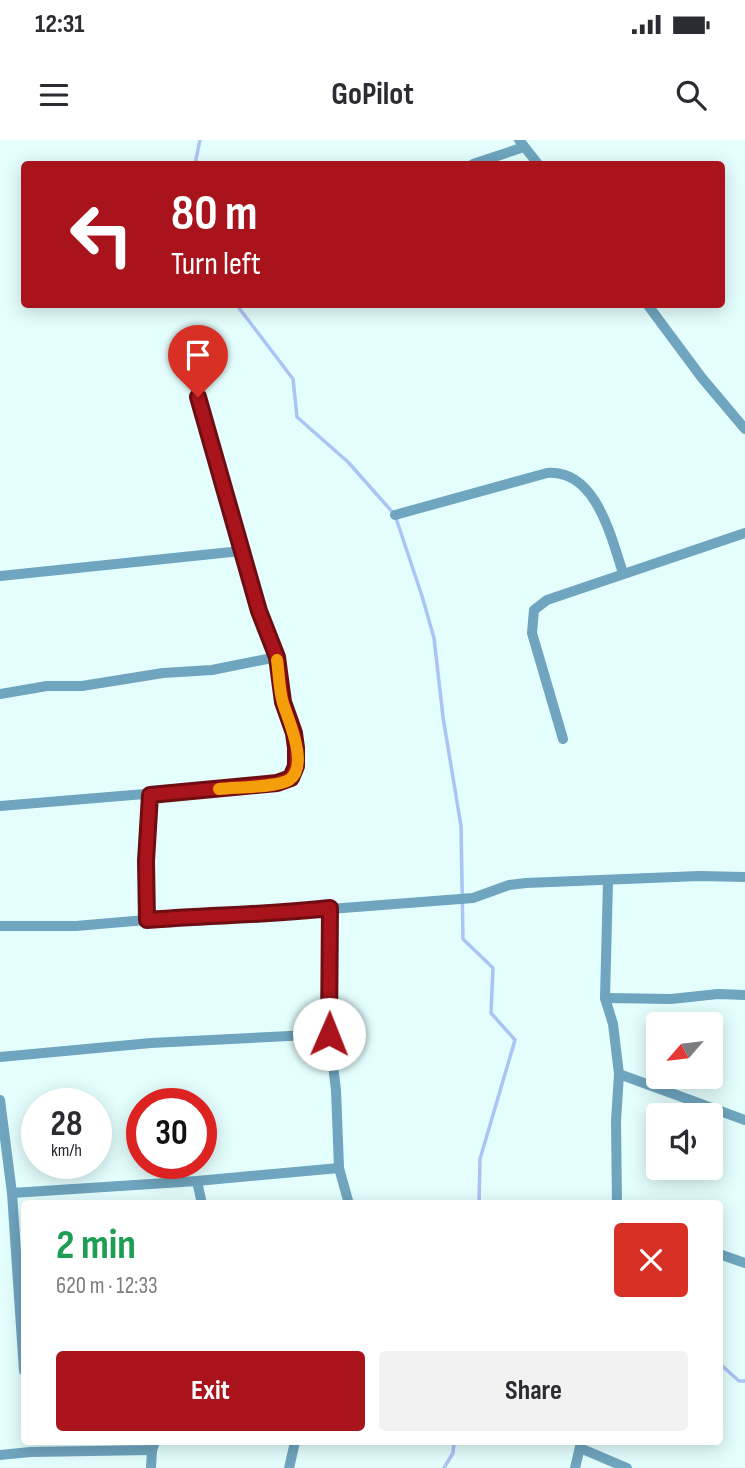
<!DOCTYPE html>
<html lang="en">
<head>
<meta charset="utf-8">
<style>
  :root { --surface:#fff; --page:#f2f2f3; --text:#2b2b33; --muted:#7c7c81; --accent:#a9141c }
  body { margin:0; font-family:"Sofia Sans Condensed",sans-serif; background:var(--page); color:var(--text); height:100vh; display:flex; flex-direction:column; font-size:26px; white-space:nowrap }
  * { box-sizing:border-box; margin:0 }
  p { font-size:23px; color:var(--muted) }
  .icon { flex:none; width:38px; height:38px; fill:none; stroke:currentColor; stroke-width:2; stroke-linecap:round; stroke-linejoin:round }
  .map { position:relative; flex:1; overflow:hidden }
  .drawer { position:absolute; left:21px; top:1060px; width:702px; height:245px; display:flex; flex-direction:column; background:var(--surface); border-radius:7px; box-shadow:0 4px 18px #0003 }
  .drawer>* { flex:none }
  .top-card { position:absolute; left:21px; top:21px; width:704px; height:147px; border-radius:7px; box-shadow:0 4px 18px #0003; background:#a9141c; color:#fff; overflow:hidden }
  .needle { width:46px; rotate:242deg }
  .controls { position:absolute; left:646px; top:872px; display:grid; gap:14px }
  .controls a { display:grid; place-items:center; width:77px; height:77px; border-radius:7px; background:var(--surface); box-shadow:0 4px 18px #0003; font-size:35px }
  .speed { position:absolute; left:21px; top:948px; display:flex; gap:14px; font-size:35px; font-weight:700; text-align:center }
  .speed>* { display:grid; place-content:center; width:91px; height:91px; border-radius:50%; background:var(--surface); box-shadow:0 4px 18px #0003; line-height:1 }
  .speed small { font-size:18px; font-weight:400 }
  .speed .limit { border:10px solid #d22; background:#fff; color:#111 }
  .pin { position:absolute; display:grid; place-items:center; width:60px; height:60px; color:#fff; margin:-72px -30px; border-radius:50% 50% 50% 0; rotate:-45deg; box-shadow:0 0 7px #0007 }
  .pin .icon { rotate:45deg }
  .me { position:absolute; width:77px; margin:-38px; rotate:1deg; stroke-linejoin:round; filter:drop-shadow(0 0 5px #0008) }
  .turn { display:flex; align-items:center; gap:24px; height:147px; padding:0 35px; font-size:32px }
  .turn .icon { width:91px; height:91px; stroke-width:2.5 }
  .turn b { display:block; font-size:49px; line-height:60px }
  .round { display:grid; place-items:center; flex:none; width:74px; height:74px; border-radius:7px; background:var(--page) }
  .head { display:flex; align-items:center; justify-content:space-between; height:119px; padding:0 35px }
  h1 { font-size:42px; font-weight:700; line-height:52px; color:#1e9e55 }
  .primary-button { display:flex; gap:14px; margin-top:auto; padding:14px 35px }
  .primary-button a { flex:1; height:80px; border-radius:7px; background:var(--accent); color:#fff; font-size:28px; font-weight:700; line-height:80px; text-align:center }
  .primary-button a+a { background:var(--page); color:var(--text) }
  .status { display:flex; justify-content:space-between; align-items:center; height:49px; padding:0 35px; background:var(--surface); direction:ltr }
  .status svg { height:19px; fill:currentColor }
  header { display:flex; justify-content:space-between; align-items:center; height:91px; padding:0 35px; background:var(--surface); font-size:32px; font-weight:700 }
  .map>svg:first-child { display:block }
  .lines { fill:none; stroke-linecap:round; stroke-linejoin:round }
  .stream { stroke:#aac4f4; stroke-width:3.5 }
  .minor { stroke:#6fa5be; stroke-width:10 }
  .route-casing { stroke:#6e0d12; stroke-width:18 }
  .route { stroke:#a9141c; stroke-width:12 }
  .slow { stroke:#f59e0b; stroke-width:12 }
</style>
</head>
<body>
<div class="status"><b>12:31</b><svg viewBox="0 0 49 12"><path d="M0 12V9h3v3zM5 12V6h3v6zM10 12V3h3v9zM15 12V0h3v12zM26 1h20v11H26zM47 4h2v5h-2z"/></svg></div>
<header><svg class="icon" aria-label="menu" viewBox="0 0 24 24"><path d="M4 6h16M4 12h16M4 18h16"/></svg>GoPilot<svg class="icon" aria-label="search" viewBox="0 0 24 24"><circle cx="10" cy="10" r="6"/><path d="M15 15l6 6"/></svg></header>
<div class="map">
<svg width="745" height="1328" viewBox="0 0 745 1328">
  <rect width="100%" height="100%" fill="#e4fefe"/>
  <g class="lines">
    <g class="stream">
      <path d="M 195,24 L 200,0"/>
      <path d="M 236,164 L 293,239 L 297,277 L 348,322 L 395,375 L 422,456 L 434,498 L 443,577 L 461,686 L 463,799 L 493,828 L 491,873 L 515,900 L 480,1019 L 479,1064"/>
      <path d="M 719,1223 L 739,1241 L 745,1241"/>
      <path d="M 444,1328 L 453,1313 L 454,1302"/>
    </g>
    <g class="minor">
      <path d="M 519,0 L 538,24"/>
      <path d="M 473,24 L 524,7"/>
      <path d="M 647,164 L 702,238 L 745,289"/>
      <path d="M 192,235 L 241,411"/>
      <path d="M 395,375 L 547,333 C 596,329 611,397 623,433"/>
      <path d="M 0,436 L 241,411 L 259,471 L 277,517 L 283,562 L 294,593 L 296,626 L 291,638 L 277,643 L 0,666"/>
      <path d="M 0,554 L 47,546 L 82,546 L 163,533 L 212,530 L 277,517"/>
      <path d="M 563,599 L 532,493 L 534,470 L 547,460 L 745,393"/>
      <path d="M 608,741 L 605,858 L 613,884 L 619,934 L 616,981 L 617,1064"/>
      <path d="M 330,768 L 329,894 L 336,950 L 339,1028 L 349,1064"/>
      <path d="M 147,780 L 147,721 L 150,655"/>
      <path d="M 0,786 L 76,786 L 204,775 L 291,772 L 473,758 L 509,745 L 526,743 L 699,736 L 745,737"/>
      <path d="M 605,858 L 671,859 L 718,854 L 745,855"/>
      <path d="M 0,917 L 151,903 L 329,894"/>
      <path d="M 619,934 L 745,980"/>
      <path d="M 0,960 L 12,1053 L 24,1231"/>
      <path d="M 197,1041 L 202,1064"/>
      <path d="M 12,1053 L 197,1041 L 339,1028"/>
      <path d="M 719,1114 L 745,1123"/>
      <path d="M 580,1308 L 627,1328"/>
      <path d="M 0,1315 L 30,1312 L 152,1310"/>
      <path d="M 151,1328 L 152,1310 L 155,1302"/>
      <path d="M 289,1328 L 295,1302"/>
      <path d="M 575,1328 L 581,1303"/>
    </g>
  </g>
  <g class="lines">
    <defs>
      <path id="route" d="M 198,257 L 259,471 L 277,517 L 283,562 L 294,593 L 296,608 L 296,626 L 291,638 L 277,643 L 150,655 L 146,721 L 147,780 C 208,775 269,775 330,768 L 329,894"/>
    </defs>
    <use href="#route" class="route-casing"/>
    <use href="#route" class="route"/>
    <path class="slow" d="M 219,649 C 236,647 275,648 289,640 C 310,626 288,580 283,563 C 279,550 279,534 277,520"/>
  </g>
</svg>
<div class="controls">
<a><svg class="needle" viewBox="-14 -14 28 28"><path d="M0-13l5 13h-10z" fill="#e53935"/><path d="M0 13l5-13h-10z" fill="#7c7c81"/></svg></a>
<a><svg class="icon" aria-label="sound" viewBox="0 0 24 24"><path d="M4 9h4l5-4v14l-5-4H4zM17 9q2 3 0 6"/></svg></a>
</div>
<div class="speed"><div>28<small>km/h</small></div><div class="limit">30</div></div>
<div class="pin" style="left:198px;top:257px;background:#d93025"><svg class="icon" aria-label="arrive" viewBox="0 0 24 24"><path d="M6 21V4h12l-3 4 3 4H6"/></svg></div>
<svg class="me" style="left:329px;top:894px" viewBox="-20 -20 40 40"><circle r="19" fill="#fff"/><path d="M0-13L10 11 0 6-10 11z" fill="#a9141c"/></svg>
<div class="top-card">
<div class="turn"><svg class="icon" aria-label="left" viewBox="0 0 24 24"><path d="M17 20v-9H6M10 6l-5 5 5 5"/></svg><div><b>80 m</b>Turn left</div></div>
</div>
<section class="drawer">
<div class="head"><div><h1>2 min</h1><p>620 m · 12:33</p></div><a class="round" style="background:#d93025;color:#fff"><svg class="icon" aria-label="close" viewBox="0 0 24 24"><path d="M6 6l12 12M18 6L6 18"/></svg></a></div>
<div class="primary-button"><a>Exit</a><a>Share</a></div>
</section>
</div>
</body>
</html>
